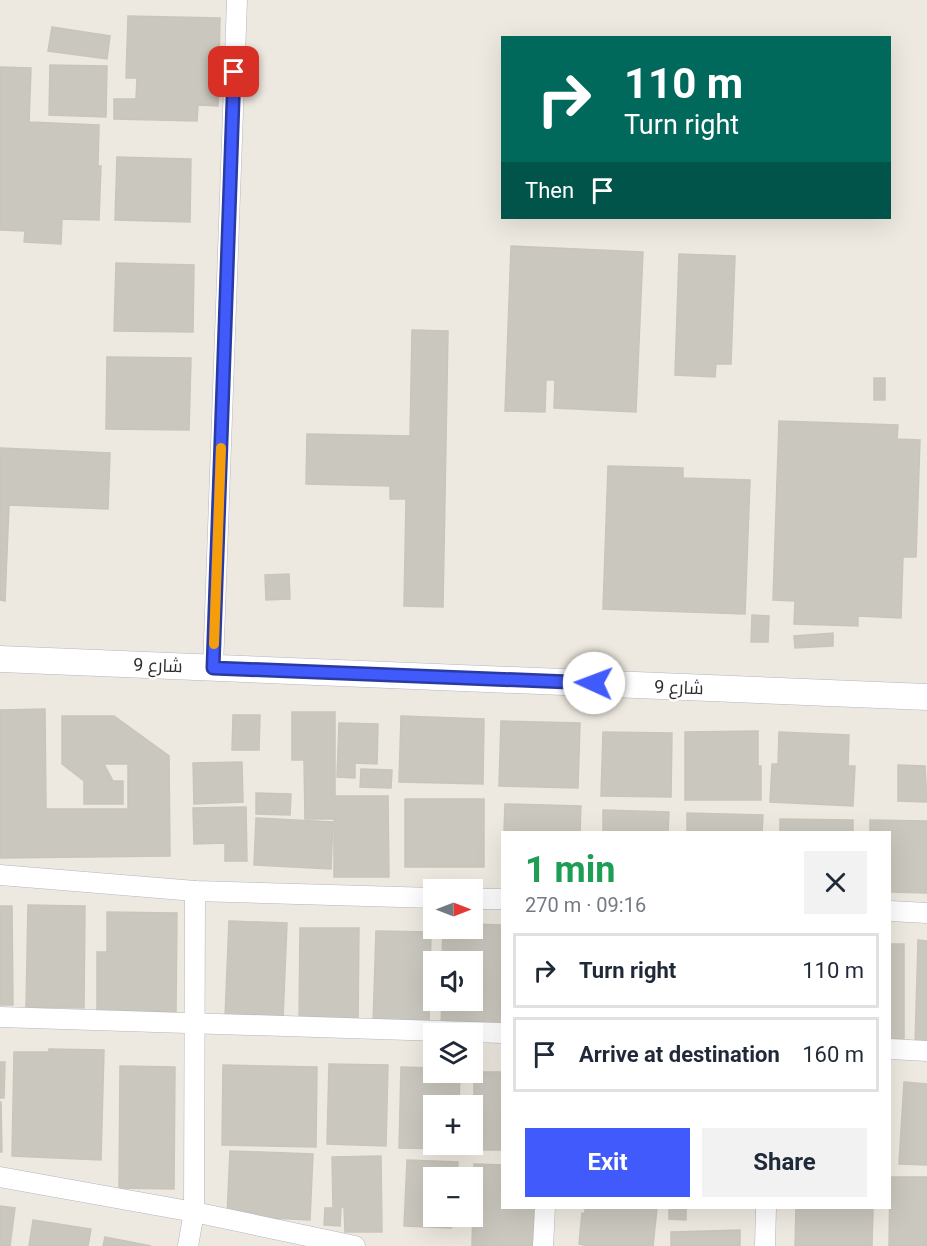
<!DOCTYPE html>
<html lang="en">
<head>
<meta charset="utf-8">
<style>
  :root { --surface:#fff; --page:#f2f2f3; --text:#1f2937; --muted:#747a83; --line:#e0e1e3; --accent:#405afb }
  body { margin:0; font-family:Roboto,Cairo,sans-serif; background:var(--page); color:var(--text); height:100vh; display:flex; flex-direction:column; font-size:22px; white-space:nowrap }
  * { box-sizing:border-box; margin:0 }
  p { font-size:20px; color:var(--muted) }
  .icon { flex:none; width:33px; height:33px; fill:none; stroke:currentColor; stroke-width:2; stroke-linecap:round; stroke-linejoin:round }
  .map { position:relative; flex:1; overflow:hidden }
  .details { position:absolute; left:501px; top:831px; width:390px; height:378px; display:flex; flex-direction:column; background:var(--surface); border-radius:0px; box-shadow:0 6px 24px #0002 }
  .details>* { flex:none }
  .top-card { position:absolute; left:501px; top:36px; width:390px; height:183px; border-radius:0px; box-shadow:0 6px 24px #0002; background:#00695c; color:#fff; overflow:hidden }
  .needle { width:39px; rotate:90deg }
  .tools { position:absolute; left:423px; top:879px; display:grid; gap:12px }
  .tools a { display:grid; place-items:center; width:60px; height:60px; border-radius:0px; background:var(--surface); box-shadow:0 6px 24px #0002; font-size:30px }
  .pin { position:absolute; display:grid; place-items:center; width:51px; height:51px; color:#fff; margin:-26px; border-radius:12px; box-shadow:0 3px 9px #0006 }
  .me { position:absolute; width:66px; margin:-33px; rotate:272deg; stroke-linejoin:round; filter:drop-shadow(0 0 4px #0008) }
  .turn { display:flex; align-items:center; gap:21px; height:126px; padding:0 24px; font-size:27px }
  .turn .icon { width:78px; height:78px; stroke-width:2.5 }
  .turn b { display:block; font-size:42px; line-height:51px }
  .then { display:flex; align-items:center; height:57px; padding:0 24px; background:#0003; gap:12px; font-size:22px }
  .round { display:grid; place-items:center; flex:none; width:63px; height:63px; border-radius:0px; background:var(--page) }
  .summary { display:flex; align-items:center; justify-content:space-between; height:102px; padding:0 24px }
  h1 { font-size:36px; font-weight:700; line-height:45px; color:#1e9e55 }
  .button { display:flex; gap:12px; margin-top:auto; padding:12px 24px }
  .button a { flex:1; height:69px; border-radius:0px; background:var(--accent); color:#fff; font-size:24px; font-weight:700; line-height:69px; text-align:center }
  .button a+a { background:var(--page); color:var(--text) }
  ul { padding:0; list-style:none }
  li { display:flex; align-items:center; gap:18px; height:75px; margin:0 12px 9px; padding:0 12px; border:3px solid var(--line); border-radius:0px }
  li div { flex:1 }
  li b { display:block; font-size:22px }
  li em { font-style:normal }
  .map>svg:first-child { display:block }
  .building { fill:#cac7be; stroke:#cac5b9; stroke-width:1.5 }
  .lines { fill:none; stroke-linecap:round; stroke-linejoin:round }
  .minor-casing { stroke:#b3b5c0; stroke-width:21 }
  .tertiary-casing { stroke:#b3b5c0; stroke-width:27 }
  .minor { stroke:#fff; stroke-width:20 }
  .tertiary { stroke:#fff; stroke-width:26 }
  .route-casing { stroke:#2a3aa3; stroke-width:15 }
  .route { stroke:#405afb; stroke-width:10 }
  .slow { stroke:#f59e0b; stroke-width:10 }
  .labels { text-anchor:middle; dominant-baseline:central; stroke-width:4.5; stroke-linejoin:round; paint-order:stroke }
  .street-label { font-size:18px; fill:#2d2d2d; stroke:#fff }
</style>
</head>
<body>
<div class="map">
<svg width="927" height="1246" viewBox="0 0 927 1246">
  <rect width="100%" height="100%" fill="#eee9e0"/>
  <g class="building">
    <path d="M 128,16 L 220,18 L 218,106 L 198,105 L 197,121 L 114,119 L 114,99 L 136,99 L 137,78 L 126,78 Z"/>
    <path d="M 52,27 L 110,36 L 107,59 L 48,51 Z"/>
    <path d="M 50,65 L 107,66 L 106,117 L 49,115 Z"/>
    <path d="M 0,67 L 31,68 L 29,122 L 99,125 L 98,166 L 101,166 L 99,220 L 62,219 L 61,244 L 24,242 L 25,231 L 0,230 Z"/>
    <path d="M 117,157 L 191,159 L 190,222 L 115,220 Z"/>
    <path d="M 511,246 L 643,252 L 636,412 L 554,408 L 555,380 L 546,380 L 545,412 L 505,411 Z"/>
    <path d="M 679,254 L 735,256 L 731,364 L 716,364 L 715,377 L 675,375 Z"/>
    <path d="M 116,263 L 194,265 L 193,332 L 114,331 Z"/>
    <path d="M 412,330 L 448,331 L 443,607 L 404,606 L 406,499 L 390,499 L 390,486 L 306,484 L 307,434 L 410,436 Z"/>
    <path d="M 107,357 L 191,358 L 189,430 L 106,429 Z"/>
    <rect x="874" y="378" width="11" height="22"/>
    <path d="M 779,421 L 898,425 L 897,439 L 920,440 L 916,557 L 903,557 L 901,618 L 858,616 L 858,626 L 794,624 L 795,601 L 773,600 Z"/>
    <path d="M 0,448 L 110,453 L 108,509 L 9,505 L 5,601 L 0,600 Z"/>
    <path d="M 608,466 L 683,468 L 683,478 L 750,480 L 745,614 L 603,609 Z"/>
    <path d="M 289,574 L 290,599 L 266,600 L 265,575 Z"/>
    <path d="M 752,615 L 769,616 L 768,642 L 751,642 Z"/>
    <path d="M 833,633 L 833,646 L 795,648 L 794,636 Z"/>
    <path d="M 45,709 L 46,809 L 128,809 L 128,764 L 104,764 L 113,781 L 123,781 L 123,804 L 84,804 L 84,781 L 62,764 L 62,716 L 114,716 L 169,756 L 170,856 L 0,858 L 0,710 Z"/>
    <path d="M 292,712 L 335,712 L 335,796 L 388,796 L 389,877 L 334,877 L 334,819 L 305,819 L 304,760 L 292,760 Z"/>
    <path d="M 233,715 L 260,715 L 259,750 L 232,750 Z"/>
    <path d="M 401,716 L 484,719 L 483,784 L 399,782 Z"/>
    <path d="M 501,721 L 580,723 L 578,788 L 499,786 Z"/>
    <path d="M 339,723 L 378,724 L 377,764 L 355,763 L 355,778 L 337,777 Z"/>
    <path d="M 758,731 L 758,766 L 761,766 L 761,800 L 685,800 L 685,732 Z"/>
    <path d="M 603,732 L 672,733 L 671,797 L 601,796 Z"/>
    <path d="M 779,732 L 849,735 L 848,766 L 855,766 L 853,806 L 770,802 L 772,764 L 778,764 Z"/>
    <path d="M 242,762 L 243,802 L 194,804 L 193,763 Z"/>
    <path d="M 898,765 L 925,766 L 927,802 L 898,801 Z"/>
    <path d="M 361,769 L 392,770 L 391,788 L 360,787 Z"/>
    <path d="M 256,793 L 291,794 L 290,815 L 256,814 Z"/>
    <rect x="405" y="799" width="79" height="68"/>
    <path d="M 505,804 L 581,806 L 580,832 L 504,832 Z"/>
    <path d="M 246,807 L 247,861 L 225,861 L 225,843 L 194,844 L 193,808 Z"/>
    <path d="M 603,810 L 669,812 L 668,832 L 603,832 Z"/>
    <path d="M 687,813 L 763,815 L 762,832 L 687,832 Z"/>
    <path d="M 256,818 L 333,822 L 331,869 L 254,865 Z"/>
    <path d="M 780,819 L 853,820 L 853,832 L 780,832 Z"/>
    <path d="M 870,820 L 927,821 L 927,893 L 890,892 L 890,832 L 870,832 Z"/>
    <path d="M 28,905 L 85,906 L 84,1008 L 26,1007 Z"/>
    <path d="M 0,906 L 12,906 L 13,1005 L 0,1005 Z"/>
    <path d="M 107,912 L 177,913 L 176,1012 L 97,1011 L 97,952 L 107,952 Z"/>
    <path d="M 229,921 L 287,923 L 283,1019 L 225,1017 Z"/>
    <path d="M 472,924 L 502,925 L 500,1027 L 441,1026 L 442,1000 L 472,1000 L 472,962 L 442,962 L 443,928 L 472,928 Z"/>
    <path d="M 300,928 L 359,928 L 358,1024 L 299,1023 Z"/>
    <path d="M 376,931 L 431,932 L 429,1026 L 373,1024 Z"/>
    <path d="M 918,940 L 927,941 L 927,1045 L 915,1045 Z"/>
    <path d="M 890,944 L 904,944 L 904,1038 L 890,1039 Z"/>
    <path d="M 49,1049 L 104,1050 L 101,1160 L 12,1156 L 14,1052 L 49,1052 Z"/>
    <path d="M 0,1062 L 5,1062 L 4,1098 L 0,1098 Z"/>
    <path d="M 329,1064 L 388,1065 L 386,1146 L 327,1144 Z"/>
    <path d="M 223,1065 L 317,1067 L 316,1147 L 222,1145 Z"/>
    <path d="M 120,1066 L 175,1067 L 174,1189 L 119,1188 Z"/>
    <path d="M 401,1067 L 434,1068 L 434,1072 L 460,1072 L 459,1106 L 434,1106 L 434,1144 L 458,1144 L 458,1149 L 399,1148 Z"/>
    <rect x="474" y="1072" width="28" height="78"/>
    <path d="M 904,1082 L 927,1084 L 927,1165 L 899,1164 Z"/>
    <path d="M 0,1102 L 1,1102 L 2,1152 L 0,1152 Z"/>
    <path d="M 230,1151 L 313,1154 L 310,1220 L 227,1216 Z"/>
    <path d="M 381,1156 L 382,1232 L 345,1232 L 344,1207 L 333,1207 L 332,1157 Z"/>
    <path d="M 407,1160 L 458,1162 L 457,1178 L 434,1178 L 434,1216 L 452,1216 L 451,1228 L 404,1226 Z"/>
    <path d="M 474,1164 L 502,1165 L 502,1208 L 534,1208 L 533,1246 L 472,1246 Z"/>
    <path d="M 890,1177 L 927,1177 L 927,1246 L 889,1246 Z"/>
    <path d="M 0,1206 L 15,1208 L 10,1246 L 0,1246 Z"/>
    <path d="M 325,1208 L 341,1208 L 340,1226 L 324,1225 Z"/>
    <path d="M 585,1208 L 657,1208 L 653,1246 L 588,1246 L 579,1244 L 582,1213 L 585,1214 Z"/>
    <path d="M 669,1208 L 686,1208 L 686,1220 L 669,1219 Z"/>
    <path d="M 796,1208 L 873,1208 L 872,1246 L 795,1246 Z"/>
    <path d="M 33,1220 L 91,1229 L 88,1246 L 29,1246 Z"/>
    <path d="M 740,1230 L 740,1246 L 671,1246 L 671,1232 Z"/>
    <path d="M 105,1237 L 151,1246 L 103,1246 Z"/>
  </g>
  <g class="lines">
    <defs>
      <g id="minor">
        <path d="M 213,668 L 237,0"/>
        <path d="M 0,875 L 195,891 L 434,898"/>
        <path d="M 472,899 L 502,899"/>
        <path d="M 890,911 L 927,913"/>
        <path d="M 0,1017 L 502,1033"/>
        <path d="M 890,1049 L 927,1051"/>
        <path d="M 0,1177 L 194,1212 L 355,1246"/>
        <path d="M 188,1246 L 194,1212 L 195,891"/>
        <path d="M 543,1246 L 545,1208"/>
        <path d="M 765,1246 L 766,1208"/>
      </g>
      <path id="tertiary" d="M 0,659 L 927,697"/>
    </defs>
    <use href="#minor" class="minor-casing"/>
    <use href="#tertiary" class="tertiary-casing"/>
    <use href="#minor" class="minor"/>
    <use href="#tertiary" class="tertiary"/>
  </g>
  <g class="lines">
    <defs>
      <path id="route" d="M 234,72 L 213,668 L 594,683"/>
    </defs>
    <use href="#route" class="route-casing"/>
    <use href="#route" class="route"/>
    <path class="slow" d="M 214,644 L 221,448"/>
  </g>
  <g class="labels">
    <g class="street-label">
      <text transform="translate(158 665) rotate(2)">شارع 9</text>
      <text transform="translate(679 687) rotate(2)">شارع 9</text>
    </g>
  </g>
</svg>
<div class="tools">
<a><svg class="needle" viewBox="-14 -14 28 28"><path d="M0-13l5 13h-10z" fill="#e53935"/><path d="M0 13l5-13h-10z" fill="#747a83"/></svg></a>
<a><svg class="icon" aria-label="sound" viewBox="0 0 24 24"><path d="M4 9h4l5-4v14l-5-4H4zM17 9q2 3 0 6"/></svg></a>
<a><svg class="icon" aria-label="layers" viewBox="0 0 24 24"><path d="M12 4l9 5-9 5-9-5zM3 14l9 5 9-5"/></svg></a>
<a>+</a>
<a>−</a>
</div>
<div class="pin" style="left:234px;top:72px;background:#d93025"><svg class="icon" aria-label="arrive" viewBox="0 0 24 24"><path d="M6 21V4h12l-3 4 3 4H6"/></svg></div>
<svg class="me" style="left:594px;top:683px" viewBox="-20 -20 40 40"><circle r="19" fill="#fff"/><path d="M0-13L10 11 0 6-10 11z" fill="#405afb"/></svg>
<div class="top-card">
<div class="turn"><svg class="icon" aria-label="right" viewBox="0 0 24 24"><path d="M7 20v-9h11M14 6l5 5-5 5"/></svg><div><b>110 m</b>Turn right</div></div>
<div class="then">Then<svg class="icon" aria-label="arrive" viewBox="0 0 24 24"><path d="M6 21V4h12l-3 4 3 4H6"/></svg></div>
</div>
<section class="details">
<div class="summary"><div><h1>1 min</h1><p>270 m · 09:16</p></div><a class="round"><svg class="icon" aria-label="close" viewBox="0 0 24 24"><path d="M6 6l12 12M18 6L6 18"/></svg></a></div>
<ul>
<li><svg class="icon" aria-label="right" viewBox="0 0 24 24"><path d="M7 20v-9h11M14 6l5 5-5 5"/></svg><div><b>Turn right</b></div><em>110 m</em></li>
<li><svg class="icon" aria-label="arrive" viewBox="0 0 24 24"><path d="M6 21V4h12l-3 4 3 4H6"/></svg><div><b>Arrive at destination</b></div><em>160 m</em></li>
</ul>
<div class="button"><a>Exit</a><a>Share</a></div>
</section>
</div>
</body>
</html>
